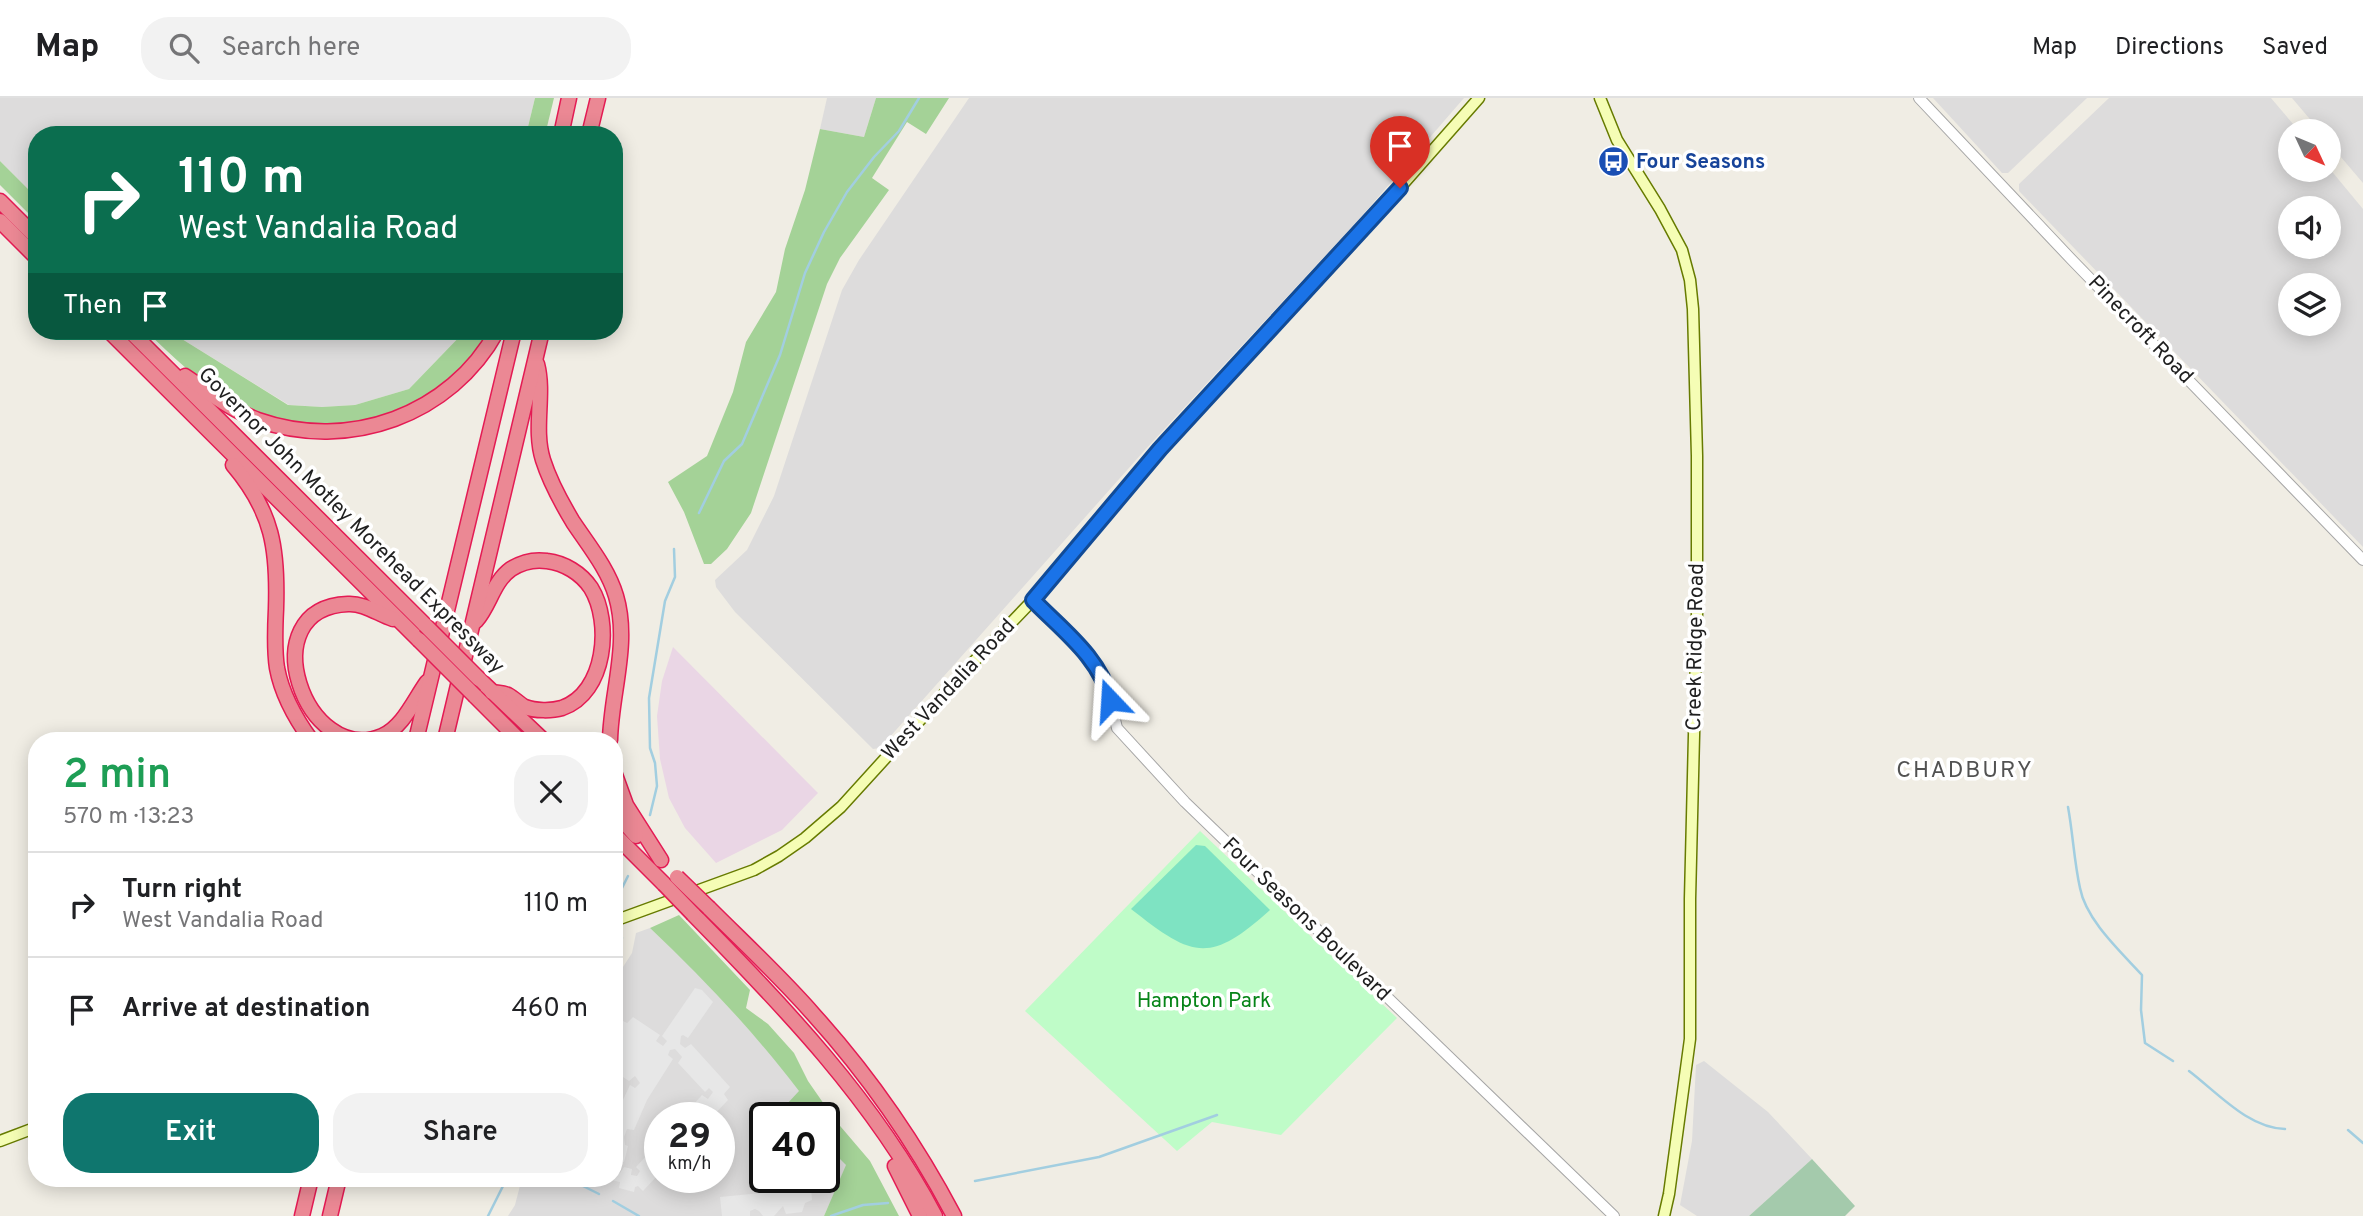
<!DOCTYPE html>
<html lang="en">
<head>
<meta charset="utf-8">
<style>
  :root { --surface:#fff; --page:#f2f2f2; --text:#202124; --muted:#757577; --line:#e0e0e0; --accent:#0f766e }
  body { margin:0; font-family:Overpass,sans-serif; background:var(--page); color:var(--text); height:100vh; display:flex; flex-direction:column; font-size:26px; white-space:nowrap }
  * { box-sizing:border-box; margin:0 }
  p { font-size:23px; color:var(--muted) }
  .icon { flex:none; width:38px; height:38px; fill:none; stroke:currentColor; stroke-width:2; stroke-linecap:round; stroke-linejoin:round }
  .map { position:relative; flex:1; overflow:hidden }
  .panel { position:absolute; left:28px; top:634px; width:595px; height:455px; display:flex; flex-direction:column; background:var(--surface); border-radius:28px; box-shadow:0 4px 18px #0003 }
  .panel>* { flex:none }
  .top-card { position:absolute; left:28px; top:28px; width:595px; height:214px; border-radius:28px; box-shadow:0 4px 18px #0003; background:#0b6e4f; color:#fff; overflow:hidden }
  .needle { width:46px; rotate:134deg }
  .fabs { position:absolute; left:2278px; top:21px; display:grid; gap:14px }
  .fabs a { display:grid; place-items:center; width:63px; height:63px; border-radius:50%; background:var(--surface); box-shadow:0 4px 18px #0003; font-size:35px }
  .speed { position:absolute; left:644px; top:1004px; display:flex; gap:14px; font-size:35px; font-weight:700; text-align:center }
  .speed>* { display:grid; place-content:center; width:91px; height:91px; border-radius:50%; background:var(--surface); box-shadow:0 4px 18px #0003; line-height:1 }
  .speed small { font-size:18px; font-weight:400 }
  .speed .limit { border:4px solid #111; border-radius:10px; background:#fff; color:#111 }
  .pin { position:absolute; display:grid; place-items:center; width:60px; height:60px; color:#fff; margin:-72px -30px; border-radius:50% 50% 50% 0; rotate:-45deg; box-shadow:0 0 7px #0007 }
  .pin .icon { rotate:45deg }
  .me { position:absolute; width:77px; margin:-38px; rotate:340deg; stroke-linejoin:round; filter:drop-shadow(0 0 5px #0008) }
  .turn { display:flex; align-items:center; gap:24px; height:147px; padding:0 35px; font-size:32px }
  .turn .icon { width:91px; height:91px; stroke-width:2.5 }
  .turn b { display:block; font-size:49px; line-height:60px }
  .then { display:flex; align-items:center; height:66px; padding:0 35px; background:#0003; gap:14px; font-size:26px }
  .round { display:grid; place-items:center; flex:none; width:74px; height:74px; border-radius:28px; background:var(--page) }
  .head { display:flex; align-items:center; justify-content:space-between; height:119px; padding:0 35px }
  h1 { font-size:42px; font-weight:600; line-height:52px; color:#1e9e55 }
  .action { display:flex; gap:14px; margin-top:auto; padding:14px 35px }
  .action a { flex:1; height:80px; border-radius:28px; background:var(--accent); color:#fff; font-size:28px; font-weight:600; line-height:80px; text-align:center }
  .action a+a { background:var(--page); color:var(--text) }
  ul { padding:0; list-style:none }
  li { display:flex; align-items:center; gap:21px; height:105px; padding:0 35px; border-top:2px solid var(--line) }
  li div { flex:1 }
  li b { display:block; font-size:26px }
  li em { font-style:normal }
  header { display:flex; align-items:center; gap:42px; box-sizing:border-box; height:98px; padding:0 35px; background:var(--surface); border-bottom:2px solid var(--line) }
  header strong { font-size:33px }
  nav { display:flex; gap:38px; margin-inline-start:auto; font-size:24px }
  .search { width:490px; height:63px; background:var(--page); display:flex; align-items:center; gap:18px; box-sizing:border-box; padding:0 24px; border-radius:28px; color:var(--muted); font-size:26px }
  .map>svg:first-child { display:block }
  .residential { fill:#dddcdc; fill-rule:evenodd }
  .industrial { fill:#ead6e5 }
  .forest { fill:#a4d297 }
  .cemetery { fill:#a4caac }
  .park { fill:#bffcc8 }
  .pitch { fill:#7ee3c2 }
  .parking { fill:#e7e7e7 }
  .lines { fill:none; stroke-linecap:round; stroke-linejoin:round }
  .stream { stroke:#a2cee0; stroke-width:2.5 }
  .tertiary-casing { stroke:#a6a6a6; stroke-width:12 }
  .secondary-casing { stroke:#677b00; stroke-width:13 }
  .motorway-casing { stroke:#e41b54; stroke-width:17 }
  .tertiary { stroke:#fff; stroke-width:10 }
  .secondary { stroke:#f5fdb5; stroke-width:10 }
  .motorway { stroke:#eb8894; stroke-width:14 }
  .motorway-bridge-casing { stroke:#e41b54; stroke-width:17; stroke-linecap:butt }
  .motorway-bridge { stroke:#eb8894; stroke-width:14 }
  .route-casing { stroke:#114b97; stroke-width:18 }
  .route { stroke:#1a73e8; stroke-width:12 }
  .labels { text-anchor:middle; dominant-baseline:central; stroke-width:7; stroke-linejoin:round; paint-order:stroke }
  .transit-label { font-size:21px; font-weight:bold; fill:#164399; stroke:#fff; text-anchor:start }
  .street-label { font-size:21px; fill:#1f1f1f; stroke:#fff }
  .park-label { font-size:21px; fill:#068418; stroke:#fff }
  .neighbourhood-label { font-size:23px; letter-spacing:2px; fill:#525252; stroke:#fff }
</style>
</head>
<body>
<header>
<strong>Map</strong>
<div class="search"><svg class="icon" aria-label="search" viewBox="0 0 24 24"><circle cx="10" cy="10" r="6"/><path d="M15 15l6 6"/></svg>Search here</div>
<nav><a>Map</a><a>Directions</a><a>Saved</a></nav>
</header>
<div class="map">
<svg width="2363" height="1118" viewBox="0 0 2363 1118">
  <rect width="100%" height="100%" fill="#f0ede4"/>
  <g class="residential">
    <path d="M 0,0 L 535,0 L 526,37 L 37,37 L 37,100 L 0,63 Z"/>
    <path d="M 827,0 L 876,0 L 864,39 L 820,31 Z"/>
    <path d="M 969,0 L 1464,0 L 1360,120 L 1144,353 L 880,650 L 873,651 L 735,514 L 716,489 L 715,482 L 747,452 L 774,398 L 842,192 L 859,162 Z"/>
    <path d="M 1933,0 L 2087,0 L 2008,75 L 2002,75 Z"/>
    <path d="M 2109,0 L 2271,0 L 2299,33 L 2291,33 L 2291,72 L 2329,72 L 2329,70 L 2363,111 L 2363,449 L 2019,93 L 2019,86 ZM 2329,110 L 2329,149 L 2291,149 L 2291,110 ZM 2329,187 L 2329,226 L 2291,226 L 2291,187 Z"/>
    <path d="M 2292,0 L 2363,0 L 2363,85 L 2329,45 L 2329,33 L 2320,33 Z"/>
    <path d="M 169,233 L 465,233 L 409,291 L 355,307 L 322,309 L 289,307 Z"/>
    <path d="M 650,830 L 696,874 L 767,951 L 800,993 L 787,1007 L 800,1020 L 765,1020 L 765,1080 L 824,1080 L 824,1045 L 847,1066 L 824,1118 L 508,1118 L 515,1107 L 522,1080 L 614,1080 L 614,883 L 632,855 L 636,835 ZM 660,1020 L 719,1020 L 719,1080 L 660,1080 Z"/>
    <path d="M 1704,963 L 1768,1014 L 1812,1061 L 1749,1118 L 1697,1118 L 1680,1107 L 1692,1043 L 1696,967 Z"/>
  </g>
  <path class="industrial" d="M 673,549 L 818,695 L 782,732 L 716,765 L 685,730 L 669,700 L 660,661 L 657,618 L 662,583 Z"/>
  <g class="forest">
    <path d="M 535,0 L 554,0 L 545,37 L 526,37 Z"/>
    <path d="M 876,0 L 949,0 L 926,36 L 907,24 L 872,80 L 889,92 L 840,160 L 827,186 L 751,415 L 727,451 L 711,466 L 704,466 L 684,414 L 668,384 L 707,358 L 733,294 L 746,244 L 776,194 L 785,151 L 805,92 L 820,31 L 864,39 Z"/>
    <path d="M 0,63 L 37,100 L 37,124 L 0,87 Z"/>
    <path d="M 146,233 L 169,233 L 288,307 L 322,309 L 355,307 L 409,291 L 465,233 L 490,233 C 475,256 458,276 436,292 C 380,334 294,340 233,304 C 200,285 174,260 146,233 Z"/>
    <path d="M 679,817 L 750,892 L 746,910 L 768,926 L 794,955 L 808,983 L 835,1022 L 870,1063 L 899,1118 L 824,1118 L 846,1067 L 824,1045 L 824,1020 L 800,1020 L 786,1007 L 799,993 C 754,934 704,881 650,830 Z"/>
  </g>
  <path class="cemetery" d="M 1812,1061 L 1855,1108 L 1845,1118 L 1749,1118 Z"/>
  <path class="park" d="M 1200,733 L 1397,920 L 1281,1037 L 1212,1024 L 1177,1053 L 1025,913 Z"/>
  <path class="pitch" d="M 1196,747 L 1205,748 L 1270,812 C 1209,867 1192,859 1131,811 Z"/>
  <g class="parking">
    <path d="M 695,890 L 702,892 L 713,904 L 688,940 L 683,937 L 681,938 L 680,946 L 685,950 L 691,946 L 730,989 L 724,996 L 728,1002 L 711,1020 L 690,1020 L 696,1013 L 691,1009 L 702,997 L 708,1001 L 713,994 L 709,990 L 705,994 L 678,965 L 682,959 L 675,951 L 670,952 L 668,957 L 673,961 L 647,1002 L 634,1032 L 627,1031 L 624,1039 L 625,1047 L 628,1048 L 624,1064 L 617,1063 L 615,1072 L 620,1075 L 624,1069 L 632,1071 L 631,1077 L 637,1078 L 640,1073 L 636,1069 L 660,1043 L 660,1075 L 643,1093 L 638,1088 L 635,1089 L 634,1094 L 619,1090 L 620,1084 L 606,1081 L 614,1080 L 614,1021 L 630,987 L 635,990 L 640,985 L 635,978 L 629,983 L 614,973 L 614,932 L 621,922 L 627,925 L 633,919 L 660,937 L 656,943 L 663,948 L 667,943 L 662,938 Z"/>
    <path d="M 811,1090 L 812,1102 L 805,1105 L 802,1114 L 786,1116 L 783,1108 L 774,1118 L 763,1118 L 759,1113 L 755,1111 L 750,1113 L 750,1118 L 722,1118 L 720,1099 Z"/>
  </g>
  <g class="lines">
    <g class="stream">
      <path d="M 699,415 L 724,363 L 742,346 L 780,257 L 805,175 L 824,134 L 847,94 L 874,59 L 899,33 L 919,0"/>
      <path d="M 2068,709 C 2073,736 2074,763 2080,790 C 2086,822 2120,853 2142,877 L 2141,912 L 2145,945 L 2173,963"/>
      <path d="M 650,717 L 657,688 L 655,665 L 650,650 L 649,600 L 665,503 L 675,479 L 674,451"/>
      <path d="M 621,792 L 628,778"/>
      <path d="M 614,858 L 622,840"/>
      <path d="M 2189,973 C 2218,995 2248,1030 2285,1031"/>
      <path d="M 2348,1032 L 2363,1045"/>
      <path d="M 567,1080 L 599,1096"/>
      <path d="M 975,1083 L 1099,1059 L 1217,1017"/>
      <path d="M 613,1103 L 639,1118"/>
      <path d="M 488,1118 L 507,1080"/>
      <path d="M 831,1118 L 863,1107 L 888,1105"/>
    </g>
    <defs>
      <g id="tertiary">
        <path d="M 1919,0 L 2072,162 L 2363,462"/>
        <path d="M 1033,502 L 1098,569 L 1107,588 L 1117,630 L 1185,704 L 1614,1118"/>
      </g>
      <g id="secondary">
        <path d="M 1600,0 L 1617,42 L 1660,111 L 1682,152 L 1690,182 L 1693,211 L 1697,358 L 1697,515 L 1690,801 L 1690,941 L 1669,1096 L 1664,1118"/>
        <path d="M 614,823 L 754,772 L 779,758 L 805,740 L 841,709 L 962,576 L 1033,502 L 1160,351 L 1374,119 L 1479,0"/>
        <path d="M 0,1043 L 37,1029"/>
      </g>
      <g id="motorway">
        <path d="M 561,37 L 569,0"/>
        <path d="M 589,37 L 598,0"/>
        <path d="M 0,103 L 37,140"/>
        <path d="M 0,123 L 37,160"/>
        <path d="M 109,233 L 419,542"/>
        <path d="M 130,233 L 425,527"/>
        <path d="M 537,266 C 545,297 533,330 543,362 C 550,384 561,404 573,424 C 589,448 608,471 616,498 C 630,545 611,595 610,642"/>
        <path d="M 185,278 C 209,294 231,312 258,322 C 349,354 451,317 497,233"/>
        <path d="M 233,367 C 273,414 278,452 276,511 C 275,531 274,551 277,570 C 282,597 295,620 311,642"/>
        <path d="M 393,521 C 378,516 364,505 348,506 C 249,510 306,670 382,638 C 403,629 414,602 427,584"/>
        <path d="M 476,523 C 490,507 493,484 511,471 C 522,464 534,461 547,463 C 564,465 581,475 591,490 C 612,524 606,595 562,610 C 552,613 535,613 525,609 C 519,606 514,600 508,597 C 503,595 497,595 492,594"/>
        <path d="M 479,581 L 543,642"/>
        <path d="M 475,598 L 519,642"/>
        <path d="M 416,642 L 514,233"/>
        <path d="M 445,642 L 542,233"/>
        <path d="M 614,674 L 626,707 L 661,762"/>
        <path d="M 614,713 L 636,738"/>
        <path d="M 614,736 L 664,786"/>
        <path d="M 709,810 C 744,845 781,879 814,917 C 869,978 916,1046 954,1118"/>
        <path d="M 693,816 C 784,909 874,1002 935,1118"/>
        <path d="M 895,1068 L 920,1118"/>
        <path d="M 302,1118 L 311,1080"/>
        <path d="M 330,1118 L 339,1080"/>
      </g>
    </defs>
    <use href="#tertiary" class="tertiary-casing"/>
    <use href="#secondary" class="secondary-casing"/>
    <use href="#motorway" class="motorway-casing"/>
    <use href="#tertiary" class="tertiary"/>
    <use href="#secondary" class="secondary"/>
    <use href="#motorway" class="motorway"/>
    <defs>
      <g id="motorway-bridge">
        <path d="M 425,527 L 479,581"/>
        <path d="M 419,542 L 475,598"/>
        <path d="M 677,779 L 709,810"/>
        <path d="M 664,786 L 693,816"/>
      </g>
    </defs>
    <use href="#motorway-bridge" class="motorway-bridge-casing"/>
    <use href="#motorway-bridge" class="motorway-bridge"/>
  </g>
  <g class="lines">
    <defs>
      <path id="route" d="M 1110,602 C 1101,560 1061,531 1033,502 L 1160,351 L 1400,90"/>
    </defs>
    <use href="#route" class="route-casing"/>
    <use href="#route" class="route"/>
  </g>
  <defs>
    <symbol id="bus-disc" viewBox="-11 -11 22 22"><circle r="9.5" fill="#1a4fb4" stroke="#fff"/><path d="M-5-6H5V4H4V6H2V4H-2V6H-4V4H-5ZM-3.5-4V0h7V-4ZM-3.5 1.2v1.5H-2V1.2ZM2 1.2v1.5H3.5V1.2Z" fill="#fff"/></symbol>
  </defs>
  <g fill-rule="evenodd">
    <use href="#bus-disc" x="1596" y="46" width="35" height="35"/>
  </g>
  <g class="labels">
    <g class="transit-label">
      <text x="1636" y="64">Four Seasons</text>
    </g>
    <g class="street-label">
      <text transform="translate(2140 232) rotate(46)">Pinecroft Road</text>
      <text transform="translate(351 423) rotate(45)">Governor John Motley Morehead Expressway</text>
      <text transform="translate(1696 549) rotate(-89)">Creek Ridge Road</text>
      <text transform="translate(949 592) rotate(-47)">West Vandalia Road</text>
      <text transform="translate(1306 822) rotate(44)">Four Seasons Boulevard</text>
    </g>
    <g class="park-label">
      <text x="1204" y="903">Hampton Park</text>
    </g>
    <g class="neighbourhood-label">
      <text x="1965" y="673">CHADBURY</text>
    </g>
  </g>
</svg>
<div class="fabs">
<a><svg class="needle" viewBox="-14 -14 28 28"><path d="M0-13l5 13h-10z" fill="#e53935"/><path d="M0 13l5-13h-10z" fill="#757577"/></svg></a>
<a><svg class="icon" aria-label="sound" viewBox="0 0 24 24"><path d="M4 9h4l5-4v14l-5-4H4zM17 9q2 3 0 6"/></svg></a>
<a><svg class="icon" aria-label="layers" viewBox="0 0 24 24"><path d="M12 4l9 5-9 5-9-5zM3 14l9 5 9-5"/></svg></a>
</div>
<div class="speed"><div>29<small>km/h</small></div><div class="limit">40</div></div>
<div class="pin" style="left:1400px;top:90px;background:#d93025"><svg class="icon" aria-label="arrive" viewBox="0 0 24 24"><path d="M6 21V4h12l-3 4 3 4H6"/></svg></div>
<svg class="me" style="left:1110px;top:602px" viewBox="-20 -20 40 40"><path d="M0-17L14 15 0 8-14 15z" fill="#1a73e8" stroke="#fff" stroke-width="4"/></svg>
<div class="top-card">
<div class="turn"><svg class="icon" aria-label="right" viewBox="0 0 24 24"><path d="M7 20v-9h11M14 6l5 5-5 5"/></svg><div><b>110 m</b>West Vandalia Road</div></div>
<div class="then">Then<svg class="icon" aria-label="arrive" viewBox="0 0 24 24"><path d="M6 21V4h12l-3 4 3 4H6"/></svg></div>
</div>
<section class="panel">
<div class="head"><div><h1>2 min</h1><p>570 m · 13:23</p></div><a class="round"><svg class="icon" aria-label="close" viewBox="0 0 24 24"><path d="M6 6l12 12M18 6L6 18"/></svg></a></div>
<ul>
<li><svg class="icon" aria-label="right" viewBox="0 0 24 24"><path d="M7 20v-9h11M14 6l5 5-5 5"/></svg><div><b>Turn right</b><p>West Vandalia Road</p></div><em>110 m</em></li>
<li><svg class="icon" aria-label="arrive" viewBox="0 0 24 24"><path d="M6 21V4h12l-3 4 3 4H6"/></svg><div><b>Arrive at destination</b></div><em>460 m</em></li>
</ul>
<div class="action"><a>Exit</a><a>Share</a></div>
</section>
</div>
</body>
</html>
